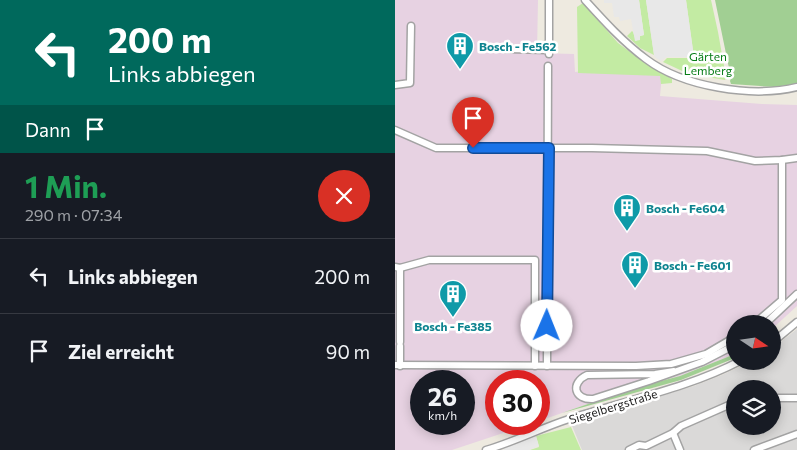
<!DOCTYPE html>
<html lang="de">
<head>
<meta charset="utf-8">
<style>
  :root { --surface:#171b24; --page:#20242c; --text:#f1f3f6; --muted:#9ea1a6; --line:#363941 }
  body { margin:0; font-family:Commissioner,sans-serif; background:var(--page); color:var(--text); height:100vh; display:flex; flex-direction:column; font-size:19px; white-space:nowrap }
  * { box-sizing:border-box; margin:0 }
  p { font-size:16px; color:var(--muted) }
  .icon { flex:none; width:28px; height:28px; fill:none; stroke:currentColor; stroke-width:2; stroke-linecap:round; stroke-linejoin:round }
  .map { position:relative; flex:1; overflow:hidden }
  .drawer { display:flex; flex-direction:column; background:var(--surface); width:395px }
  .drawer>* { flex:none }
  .top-card { background:#00695c; color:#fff; overflow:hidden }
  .needle { width:32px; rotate:103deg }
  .tools { position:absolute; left:331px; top:315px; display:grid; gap:10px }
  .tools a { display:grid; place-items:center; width:55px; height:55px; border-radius:50%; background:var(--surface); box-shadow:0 2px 12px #0003; font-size:25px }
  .speed { position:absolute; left:15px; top:370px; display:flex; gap:10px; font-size:25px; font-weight:700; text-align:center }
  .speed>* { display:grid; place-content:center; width:65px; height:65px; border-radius:50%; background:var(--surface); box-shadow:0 2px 12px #0003; line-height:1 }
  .speed small { font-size:12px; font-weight:400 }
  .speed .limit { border:8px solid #d22; background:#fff; color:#111 }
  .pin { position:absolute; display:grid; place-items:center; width:42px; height:42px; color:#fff; margin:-51px -21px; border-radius:50% 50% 50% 0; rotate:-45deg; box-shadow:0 0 5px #0007 }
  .pin .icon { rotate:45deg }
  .me { position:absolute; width:55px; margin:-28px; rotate:1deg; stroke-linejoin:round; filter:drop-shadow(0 0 4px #0008) }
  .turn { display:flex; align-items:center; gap:18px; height:105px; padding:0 25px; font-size:22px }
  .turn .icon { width:65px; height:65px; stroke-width:2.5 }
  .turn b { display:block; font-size:35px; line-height:42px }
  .then { display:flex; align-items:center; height:48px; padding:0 25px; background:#0003; gap:10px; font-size:19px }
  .round { display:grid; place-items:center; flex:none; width:52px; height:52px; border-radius:26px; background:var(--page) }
  .headline { display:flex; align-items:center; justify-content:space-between; height:85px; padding:0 25px }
  h1 { font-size:30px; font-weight:700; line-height:38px; color:#1e9e55 }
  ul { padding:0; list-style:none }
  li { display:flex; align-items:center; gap:15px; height:75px; padding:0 25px; border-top:1px solid var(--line) }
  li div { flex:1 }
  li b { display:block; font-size:19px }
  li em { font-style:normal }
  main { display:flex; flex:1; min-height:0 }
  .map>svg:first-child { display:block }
  .residential { fill:#dad9d8; fill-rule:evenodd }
  .industrial { fill:#e7d2e2; fill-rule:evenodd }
  .grass { fill:#c3eba3 }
  .forest { fill:#a1cf93 }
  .parking { fill:#e8e8e8 }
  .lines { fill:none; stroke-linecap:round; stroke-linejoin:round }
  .street-casing { stroke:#a3a3a3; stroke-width:9 }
  .street { stroke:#fff; stroke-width:6 }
  .route-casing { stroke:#114b97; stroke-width:12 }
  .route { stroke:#1a73e8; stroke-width:9 }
  .labels { text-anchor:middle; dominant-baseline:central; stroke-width:5; stroke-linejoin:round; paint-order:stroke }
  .culture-label { font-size:12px; font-weight:bold; fill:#0d838f; stroke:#fff; text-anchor:start }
  .park-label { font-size:12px; fill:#077d17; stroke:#fff }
  .street-label { font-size:12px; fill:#1c1c1c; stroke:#fff }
</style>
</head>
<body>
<main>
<section class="drawer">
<div class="top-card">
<div class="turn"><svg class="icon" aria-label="left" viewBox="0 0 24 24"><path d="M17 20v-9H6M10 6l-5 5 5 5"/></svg><div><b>200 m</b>Links abbiegen</div></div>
<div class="then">Dann<svg class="icon" aria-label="arrive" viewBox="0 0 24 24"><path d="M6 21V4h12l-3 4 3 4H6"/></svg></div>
</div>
<div class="headline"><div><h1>1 Min.</h1><p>290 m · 07:34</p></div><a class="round" style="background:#d93025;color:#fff"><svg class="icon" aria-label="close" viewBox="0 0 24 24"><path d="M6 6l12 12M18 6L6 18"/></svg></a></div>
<ul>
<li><svg class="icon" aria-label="left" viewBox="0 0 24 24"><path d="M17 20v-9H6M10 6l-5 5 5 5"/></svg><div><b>Links abbiegen</b></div><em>200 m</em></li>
<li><svg class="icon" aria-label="arrive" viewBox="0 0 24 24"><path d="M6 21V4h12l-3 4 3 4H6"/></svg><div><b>Ziel erreicht</b></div><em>90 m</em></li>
</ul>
</section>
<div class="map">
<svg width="402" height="450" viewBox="0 0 402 450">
  <rect width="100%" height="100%" fill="#eeeae0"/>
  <path class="residential" d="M 402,329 L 402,450 L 187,450 L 176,423 L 299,386 L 327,375 L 357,361 L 378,361 L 378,348 ZM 340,389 L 378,389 L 378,426 L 340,426 Z"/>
  <path class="industrial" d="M 0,0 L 143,0 L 142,53 L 179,54 L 180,72 L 215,68 L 267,75 L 265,96 L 367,104 L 402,105 L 402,306 L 378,328 L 378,324 L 340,324 L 340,353 L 335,356 L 285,376 L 236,389 L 144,421 L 144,381 L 101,381 L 101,424 L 135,424 L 57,450 L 0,450 ZM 26,381 L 69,381 L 69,424 L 26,424 Z"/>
  <g class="grass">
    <path d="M 244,0 L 251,0 L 259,55 L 245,48 L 232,36 L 237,31 L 238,32 L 241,41 L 245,36 L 249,35 Z"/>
    <path d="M 291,0 L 316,0 L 323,32 L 331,77 L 330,80 L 300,75 L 300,77 L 268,62 L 272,58 L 299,58 Z"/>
    <path d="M 188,3 L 223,43 L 250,63 L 277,79 L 277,83 L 266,84 L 265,76 L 183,73 L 182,7 Z"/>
    <path d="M 176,427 L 186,450 L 135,450 L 144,447 L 141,436 Z"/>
  </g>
  <g class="forest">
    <path d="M 320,0 L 402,0 L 402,84 L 379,87 L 336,84 L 335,81 L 336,78 Z"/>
    <path d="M 340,353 L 340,358 L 286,380 L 167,413 L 236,389 L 285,376 L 335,356 Z"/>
  </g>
  <g class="parking">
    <path d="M 209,0 L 244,0 L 249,35 L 245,36 L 245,40 L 240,41 L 236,19 L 225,21 L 224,17 L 219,17 L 217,3 L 209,3 Z"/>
    <path d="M 251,0 L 291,0 L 299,57 L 271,57 L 266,61 L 261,58 L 259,55 Z"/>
    <path d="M 141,436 L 144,446 L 134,450 L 108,450 L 112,446 Z"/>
  </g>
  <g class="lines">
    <defs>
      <g id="street">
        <path d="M 190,0 C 209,21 228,42 251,59 C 288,87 357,98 402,87"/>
        <path d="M 110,49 L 154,50"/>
        <path d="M 154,54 L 154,0"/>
        <path d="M 0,85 L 15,83 L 16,26"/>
        <path d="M 0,130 L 41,148 L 197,148 L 312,151 L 360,161 L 387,160 L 402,158"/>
        <path d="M 0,267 L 5,268 L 5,342"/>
        <path d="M 5,268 L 34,260 L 140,260 L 140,366"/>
        <path d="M 359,324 L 387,300 L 387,160"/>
        <path d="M 370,324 L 402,294"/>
        <path d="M 378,342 L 402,322"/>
        <path d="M 0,365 L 241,366 L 276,364 L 311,354 L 340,337"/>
        <path d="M 5,366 L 5,346"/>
        <path d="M 152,366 L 153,66"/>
        <path d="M 279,371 L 260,374 L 192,375 C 175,383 179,400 198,399 L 254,381 L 307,362 L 340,345"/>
        <path d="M 378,398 L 402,398"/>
        <path d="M 278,433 L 285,450"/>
        <path d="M 91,450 C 119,442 146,428 174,419 C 231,400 291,389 345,361"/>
        <path d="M 234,450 L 244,445 L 251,446 L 278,433 L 286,426 L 336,404 L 340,403"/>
        <path d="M 359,450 L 402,434"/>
      </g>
    </defs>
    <use href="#street" class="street-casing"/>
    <use href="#street" class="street"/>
  </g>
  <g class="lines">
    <defs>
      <path id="route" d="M 78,148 L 154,148 L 152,326"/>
    </defs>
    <use href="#route" class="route-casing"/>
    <use href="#route" class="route"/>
  </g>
  <defs>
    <symbol id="building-pin" viewBox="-11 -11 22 30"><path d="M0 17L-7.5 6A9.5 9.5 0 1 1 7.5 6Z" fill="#0f9aa8" stroke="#fff"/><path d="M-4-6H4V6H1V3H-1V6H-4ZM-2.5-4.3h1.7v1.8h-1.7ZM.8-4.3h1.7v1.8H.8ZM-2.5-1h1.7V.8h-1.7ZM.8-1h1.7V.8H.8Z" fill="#fff"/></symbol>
  </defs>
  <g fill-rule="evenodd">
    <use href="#building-pin" x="49" y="30" width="32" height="43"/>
    <use href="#building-pin" x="216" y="192" width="32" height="43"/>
    <use href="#building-pin" x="224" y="249" width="32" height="43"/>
    <use href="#building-pin" x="42" y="278" width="32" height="43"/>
  </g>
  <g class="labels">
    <g class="culture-label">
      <text x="84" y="46">Bosch - Fe562</text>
      <text x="251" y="208">Bosch - Fe604</text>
      <text x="259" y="265">Bosch - Fe601</text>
      <text x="58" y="326" text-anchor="middle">Bosch - Fe385</text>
    </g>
    <g class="park-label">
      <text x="313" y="56">Gärten<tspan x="313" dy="14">Lemberg</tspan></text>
    </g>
    <g class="street-label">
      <text transform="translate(218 406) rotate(-17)">Siegelbergstraße</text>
    </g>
  </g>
</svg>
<div class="tools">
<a><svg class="needle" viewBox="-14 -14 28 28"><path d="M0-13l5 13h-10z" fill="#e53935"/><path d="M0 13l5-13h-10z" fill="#9ea1a6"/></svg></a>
<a><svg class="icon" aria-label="layers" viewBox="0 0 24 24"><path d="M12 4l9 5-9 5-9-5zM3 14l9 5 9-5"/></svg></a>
</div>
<div class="speed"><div>26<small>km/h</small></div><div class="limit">30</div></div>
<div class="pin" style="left:78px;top:148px;background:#d93025"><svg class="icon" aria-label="arrive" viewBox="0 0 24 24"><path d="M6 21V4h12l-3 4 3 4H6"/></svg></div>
<svg class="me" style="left:152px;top:326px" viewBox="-20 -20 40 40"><circle r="19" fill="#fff"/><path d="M0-13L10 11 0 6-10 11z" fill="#1a73e8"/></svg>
</div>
</main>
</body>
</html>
